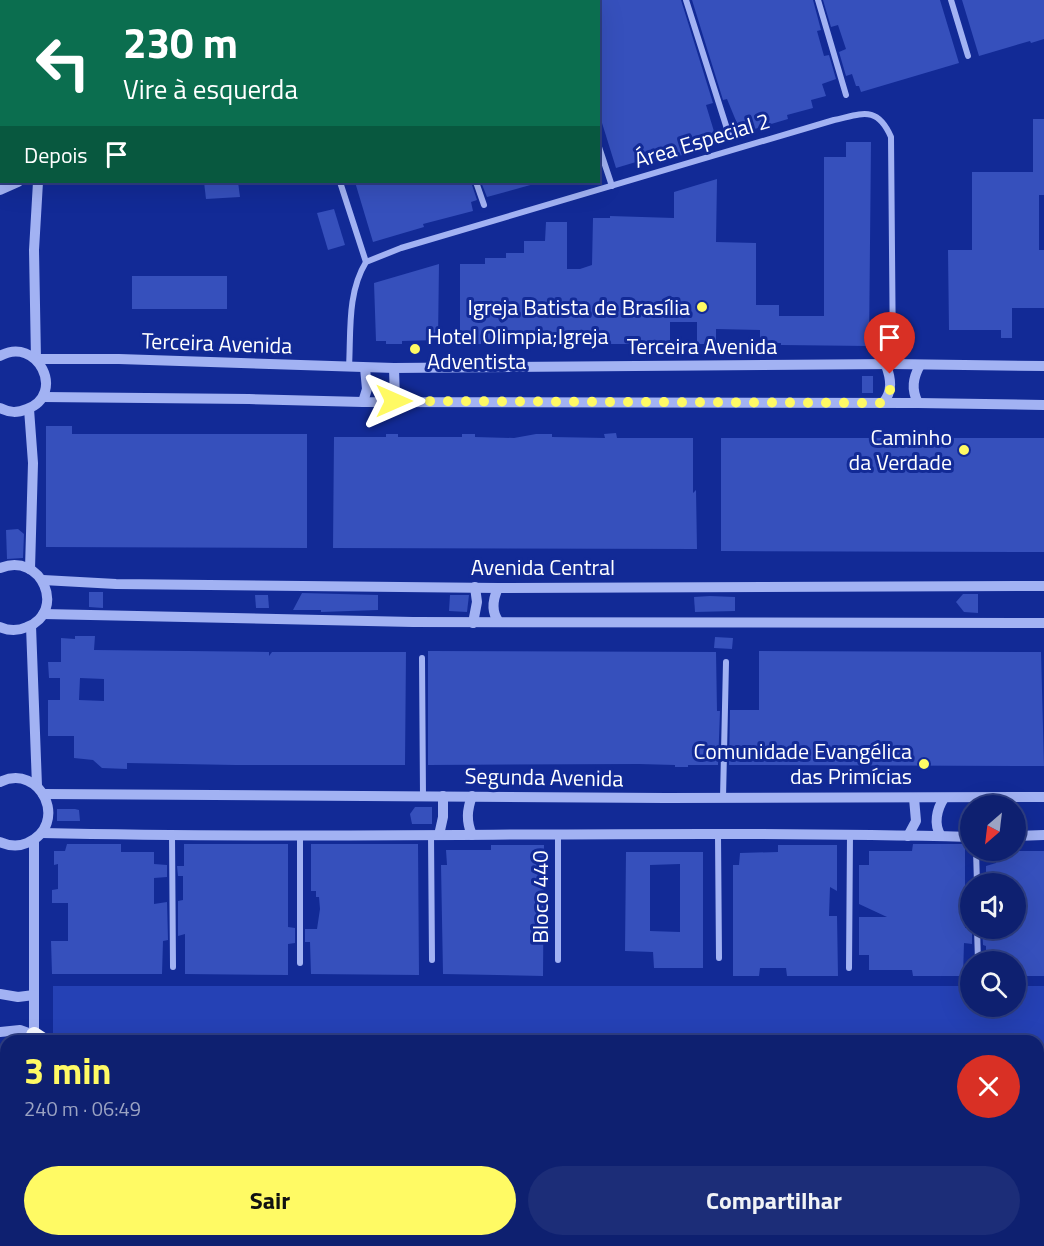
<!DOCTYPE html>
<html lang="pt">
<head>
<meta charset="utf-8">
<style>
  :root { --surface:#0e2070; --page:#1c2d78; --text:#f1f3f6; --muted:#9ba3c3; --line:#2e3e83; --accent:#fffa64 }
  body { margin:0; font-family:"Titillium Web",sans-serif; background:var(--page); color:var(--text); height:100vh; display:flex; flex-direction:column; font-size:22px; white-space:nowrap }
  * { box-sizing:border-box; margin:0 }
  p { font-size:20px; color:var(--muted) }
  .icon { flex:none; width:33px; height:33px; fill:none; stroke:currentColor; stroke-width:2; stroke-linecap:round; stroke-linejoin:round }
  .map { position:relative; flex:1; overflow:hidden }
  .side { position:absolute; left:0px; top:1035px; width:1044px; height:212px; display:flex; flex-direction:column; background:var(--surface); border-radius:18px 18px 0 0; box-shadow:0 6px 24px #0002,0 0 0 2px var(--line) }
  .side>* { flex:none }
  .hud { position:absolute; left:0px; top:0px; width:600px; height:183px; box-shadow:0 6px 24px #0002,0 0 0 2px var(--line); background:#0b6e4f; color:#fff; overflow:hidden }
  .needle { width:39px; rotate:208deg }
  .fabs { position:absolute; left:960px; top:795px; display:grid; gap:12px }
  .fabs a { display:grid; place-items:center; width:66px; height:66px; border-radius:50%; background:var(--surface); box-shadow:0 6px 24px #0002,0 0 0 2px var(--line); font-size:30px }
  .pin { position:absolute; display:grid; place-items:center; width:51px; height:51px; color:#fff; margin:-62px -26px; border-radius:50% 50% 50% 0; rotate:-45deg; box-shadow:0 0 6px #0007 }
  .pin .icon { rotate:45deg }
  .me { position:absolute; width:66px; margin:-33px; rotate:90deg; stroke-linejoin:round; filter:drop-shadow(0 0 4px #0008) }
  .turn { display:flex; align-items:center; gap:21px; height:126px; padding:0 24px; font-size:27px }
  .turn .icon { width:78px; height:78px; stroke-width:2.5 }
  .turn b { display:block; font-size:42px; line-height:51px }
  .then { display:flex; align-items:center; height:57px; padding:0 24px; background:#0003; gap:12px; font-size:22px }
  .round { display:grid; place-items:center; flex:none; width:63px; height:63px; border-radius:32px; background:var(--page) }
  .overview { display:flex; align-items:center; justify-content:space-between; height:102px; padding:0 24px }
  h1 { font-size:36px; font-weight:700; line-height:45px; color:var(--accent) }
  .button { display:flex; gap:12px; margin-top:auto; padding:12px 24px }
  .button a { flex:1; height:69px; border-radius:36px; background:var(--accent); color:#111; font-size:24px; font-weight:700; line-height:69px; text-align:center }
  .button a+a { background:var(--page); color:var(--text) }
  .map>svg:first-child { display:block }
  .green { fill:#2541b5 }
  .building { fill:#3650bc; fill-rule:evenodd }
  .lines { fill:none; stroke-linecap:round; stroke-linejoin:round }
  .minor { stroke:#a2b2f3; stroke-width:6 }
  .tertiary { stroke:#a2b2f3; stroke-width:10 }
  .trunk { stroke:#f6f8ff; stroke-width:16 }
  .route { stroke:#fffa64; stroke-width:10; stroke-dasharray:0 18 }
  .poi-dot { fill:#fffa64; stroke:#122a96; stroke-width:2 }
  .labels { text-anchor:middle; dominant-baseline:central; stroke-width:6; stroke-linejoin:round; paint-order:stroke }
  .street-label { font-size:22px; fill:#fff; stroke:#122a96 }
  .poi-label { font-size:22px; fill:#fff; stroke:#122a96; text-anchor:end }
</style>
</head>
<body>
<div class="map">
<svg width="1044" height="1246" viewBox="0 0 1044 1246">
  <rect width="100%" height="100%" fill="#122a96"/>
  <path class="green" d="M 53,986 L 970,986 L 970,1006 L 1016,1006 L 1016,986 L 1044,986 L 1044,1052 L 1038,1052 L 1038,1041 L 64,1041 L 53,1033 Z"/>
  <g class="building">
    <path d="M 598,0 L 681,0 L 713,103 L 706,105 L 716,138 L 680,149 L 682,155 L 668,160 L 666,153 L 616,168 L 598,110 Z"/>
    <path d="M 692,0 L 813,0 L 821,30 L 817,31 L 824,56 L 829,55 L 836,79 L 822,84 L 826,96 L 811,100 L 813,108 L 787,115 L 788,119 L 741,133 L 727,99 L 723,100 Z"/>
    <path d="M 823,0 L 940,0 L 959,63 L 861,92 L 859,86 L 856,86 L 852,74 L 846,76 L 839,52 L 846,49 L 838,25 L 831,27 Z"/>
    <path d="M 962,0 L 1044,0 L 1044,39 L 1031,43 L 1030,41 L 979,56 Z"/>
    <path d="M 1033,119 L 1044,119 L 1044,195 L 1039,195 L 1039,250 L 1044,250 L 1044,308 L 1012,308 L 1012,338 L 1001,338 L 1001,330 L 949,330 L 948,250 L 972,250 L 972,172 L 1033,172 Z"/>
    <path d="M 846,142 L 871,142 L 869,346 L 781,345 L 781,343 L 760,343 L 760,330 L 716,329 L 716,344 L 697,344 L 697,322 L 670,322 L 670,341 L 652,342 L 652,344 L 610,344 L 610,342 L 594,341 L 567,342 L 567,345 L 524,345 L 524,342 L 481,341 L 481,344 L 460,344 L 460,264 L 485,264 L 485,258 L 506,258 L 506,253 L 524,253 L 524,241 L 545,241 L 546,222 L 567,222 L 567,269 L 580,269 L 592,265 L 593,218 L 610,218 L 610,216 L 674,218 L 674,192 L 717,179 L 716,242 L 756,243 L 756,305 L 779,305 L 779,316 L 824,316 L 824,157 L 846,157 Z"/>
    <path d="M 204,182 L 238,182 L 240,197 L 206,199 Z"/>
    <path d="M 355,182 L 471,182 L 477,200 L 471,202 L 473,211 L 423,224 L 424,227 L 373,242 Z"/>
    <path d="M 481,182 L 533,182 L 534,184 L 487,197 Z"/>
    <path d="M 334,209 L 345,245 L 328,250 L 317,213 Z"/>
    <path d="M 439,264 L 438,340 L 402,341 L 402,344 L 386,344 L 386,341 L 376,341 L 374,283 Z"/>
    <rect x="132" y="276" width="95" height="33"/>
    <rect x="862" y="376" width="11" height="17"/>
    <path d="M 46,426 L 72,426 L 72,434 L 307,434 L 307,548 L 46,547 Z"/>
    <path d="M 616,433 L 617,438 L 693,438 L 693,493 L 696,490 L 697,549 L 333,548 L 334,437 L 386,437 L 386,434 L 398,434 L 398,437 L 462,437 L 462,434 L 475,434 L 475,437 L 514,438 L 536,434 L 552,434 L 552,437 L 605,438 L 604,434 Z"/>
    <path d="M 721,438 L 1044,438 L 1044,552 L 721,551 Z"/>
    <path d="M 18,529 L 24,534 L 23,558 L 7,559 L 6,530 Z"/>
    <path d="M 89,592 L 103,592 L 103,608 L 89,607 Z"/>
    <path d="M 302,593 L 378,595 L 378,610 L 321,612 L 321,610 L 293,610 Z"/>
    <path d="M 963,594 L 978,594 L 978,613 L 964,612 L 956,602 Z"/>
    <path d="M 255,595 L 268,595 L 269,608 L 256,608 Z"/>
    <path d="M 450,595 L 469,595 L 467,612 L 449,611 Z"/>
    <path d="M 710,596 L 735,597 L 735,611 L 695,612 L 694,597 Z"/>
    <path d="M 75,636 L 95,636 L 94,650 L 269,652 L 269,656 L 272,652 L 406,652 L 405,765 L 235,765 L 127,763 L 127,769 L 102,768 L 93,760 L 74,758 L 74,736 L 48,736 L 48,700 L 60,700 L 60,678 L 49,678 L 48,662 L 61,662 L 61,638 L 75,639 ZM 80,678 L 104,679 L 104,701 L 79,700 Z"/>
    <path d="M 715,637 L 733,638 L 732,649 L 714,648 Z"/>
    <path d="M 428,651 L 716,652 L 717,711 L 720,711 L 718,765 L 688,765 L 688,767 L 675,767 L 675,765 L 639,764 L 428,765 Z"/>
    <path d="M 759,651 L 1041,652 L 1044,766 L 729,765 L 730,710 L 759,710 Z"/>
    <path d="M 415,807 L 432,807 L 432,824 L 412,824 L 410,814 Z"/>
    <path d="M 57,809 L 75,809 L 79,810 L 80,821 L 57,821 Z"/>
    <path d="M 67,844 L 121,844 L 121,852 L 154,852 L 154,864 L 167,865 L 167,877 L 154,878 L 154,904 L 167,902 L 168,940 L 163,941 L 162,974 L 52,974 L 51,941 L 68,941 L 68,903 L 52,903 L 52,890 L 58,889 L 58,864 L 54,865 L 54,851 L 65,851 Z"/>
    <path d="M 184,844 L 288,844 L 288,927 L 295,928 L 295,943 L 288,944 L 288,975 L 185,974 L 185,934 L 178,936 L 178,901 L 183,900 L 183,876 L 178,876 L 177,866 L 184,866 Z"/>
    <path d="M 311,844 L 418,844 L 419,975 L 311,974 L 310,942 L 305,942 L 305,929 L 317,929 L 320,909 L 319,897 L 316,897 L 316,891 L 311,891 Z"/>
    <path d="M 913,844 L 965,844 L 965,928 L 972,928 L 972,944 L 964,943 L 963,976 L 913,976 L 912,970 L 869,970 L 869,955 L 859,955 L 859,917 L 887,917 L 859,904 L 859,865 L 869,865 L 869,851 L 912,851 Z"/>
    <path d="M 491,845 L 544,845 L 543,976 L 443,974 L 441,865 L 447,865 L 446,850 L 491,850 Z"/>
    <path d="M 778,845 L 837,845 L 837,891 L 830,887 L 829,916 L 837,916 L 838,976 L 787,976 L 786,968 L 760,968 L 759,976 L 733,976 L 733,865 L 739,865 L 740,853 L 778,852 Z"/>
    <path d="M 996,851 L 1044,851 L 1044,976 L 1016,976 L 1016,962 L 997,962 L 997,956 L 986,956 L 986,946 L 983,945 L 982,928 L 1016,928 L 1016,884 L 986,884 L 986,866 L 996,863 Z"/>
    <path d="M 626,852 L 703,852 L 703,968 L 654,968 L 653,952 L 625,951 ZM 680,864 L 680,932 L 650,931 L 650,865 Z"/>
  </g>
  <g class="lines">
    <g class="minor">
      <path d="M 552,0 L 552,2"/>
      <path d="M 686,0 L 729,135"/>
      <path d="M 818,0 L 846,95"/>
      <path d="M 951,0 L 968,56"/>
      <path d="M 69,2 L 71,0"/>
      <path d="M 598,144 L 612,186"/>
      <path d="M 340,182 L 366,262"/>
      <path d="M 476,182 L 484,205"/>
      <path d="M 349,367 C 351,332 347,293 366,262 L 401,248 L 834,120 C 862,114 877,105 891,137 L 893,364"/>
      <path d="M 422,658 L 423,796"/>
      <path d="M 723,798 L 726,662"/>
      <path d="M 431,835 L 432,960"/>
      <path d="M 718,835 L 719,958"/>
      <path d="M 172,836 L 173,967"/>
      <path d="M 976,850 L 977,884"/>
      <path d="M 977,928 L 978,962"/>
      <path d="M 558,960 L 558,834"/>
      <path d="M 300,963 L 300,836"/>
      <path d="M 849,968 L 850,835"/>
    </g>
    <g class="tertiary">
      <path d="M 508,2 L 513,0"/>
      <path d="M 38,182 L 34,250 L 36,359 L 119,359 L 394,368 L 893,364 L 1044,366"/>
      <path d="M 0,190 L 18,182"/>
      <path d="M 0,356 C 37,335 67,394 27,409 C 17,413 10,413 0,408"/>
      <path d="M 394,368 L 395,401"/>
      <path d="M 43,397 L 249,399 L 363,402 L 918,403 L 1044,405"/>
      <path d="M 363,402 L 367,389 L 365,368"/>
      <path d="M 883,403 C 893,391 891,379 886,365"/>
      <path d="M 918,403 C 911,389 913,378 920,365"/>
      <path d="M 29,409 L 33,463 L 30,569"/>
      <path d="M 0,568 C 42,551 67,612 27,627 C 18,631 9,631 0,627"/>
      <path d="M 43,580 L 116,584 L 498,588 L 1044,586"/>
      <path d="M 498,588 C 493,599 491,612 499,622"/>
      <path d="M 43,614 L 413,622 L 1044,623"/>
      <path d="M 473,623 L 477,602 L 475,587"/>
      <path d="M 31,626 L 37,786"/>
      <path d="M 0,782 C 41,762 70,825 27,843 C 18,847 9,846 0,842"/>
      <path d="M 43,794 L 666,798 L 1044,797"/>
      <path d="M 472,796 C 467,810 466,821 472,835"/>
      <path d="M 42,833 C 351,840 661,829 970,837"/>
      <path d="M 439,835 L 443,817 L 443,796"/>
      <path d="M 908,836 L 916,821 L 914,798"/>
      <path d="M 941,836 C 933,824 937,809 944,798"/>
      <path d="M 1016,836 L 1044,835"/>
      <path d="M 34,841 L 34,1041"/>
      <path d="M 0,994 L 18,997 L 34,995"/>
      <path d="M 0,1032 L 20,1030 L 34,1035"/>
      <path d="M 0,1052 L 6,1076"/>
      <path d="M 0,1181 L 6,1172"/>
      <path d="M 41,1246 L 45,1240"/>
    </g>
    <g class="trunk">
      <path d="M 34,1035 L 43,1041"/>
      <path d="M 1038,1067 L 1044,1067"/>
      <path d="M 0,1108 L 6,1108"/>
      <path d="M 1038,1127 L 1044,1127"/>
      <path d="M 0,1145 L 6,1145"/>
    </g>
  </g>
  <g class="lines">
    <path class="route" d="M 394,401 L 883,403 L 890,391 L 890,374"/>
  </g>
  <g class="poi-dot">
    <circle cx="702" cy="307" r="6"/>
    <circle cx="415" cy="349" r="6"/>
    <circle cx="964" cy="450" r="6"/>
    <circle cx="924" cy="764" r="6"/>
  </g>
  <g class="labels">
    <g class="street-label">
      <text transform="translate(702 140) rotate(-17)">Área Especial 2</text>
      <text transform="translate(217 343) rotate(2)">Terceira Avenida</text>
      <text x="702" y="346">Terceira Avenida</text>
      <text x="543" y="567">Avenida Central</text>
      <text transform="translate(544 777) rotate(1)">Segunda Avenida</text>
      <text transform="translate(540 897) rotate(-90)">Bloco 440</text>
    </g>
    <g class="poi-label">
      <text x="690" y="307">Igreja Batista de Brasília</text>
      <text x="427" y="336" text-anchor="start">Hotel Olimpia;Igreja<tspan x="427" dy="25">Adventista</tspan></text>
      <text x="952" y="437">Caminho<tspan x="952" dy="25">da Verdade</tspan></text>
      <text x="912" y="751">Comunidade Evangélica<tspan x="912" dy="25">das Primícias</tspan></text>
    </g>
  </g>
</svg>
<div class="fabs">
<a><svg class="needle" viewBox="-14 -14 28 28"><path d="M0-13l5 13h-10z" fill="#e53935"/><path d="M0 13l5-13h-10z" fill="#9ba3c3"/></svg></a>
<a><svg class="icon" aria-label="sound" viewBox="0 0 24 24"><path d="M4 9h4l5-4v14l-5-4H4zM17 9q2 3 0 6"/></svg></a>
<a><svg class="icon" aria-label="search" viewBox="0 0 24 24"><circle cx="10" cy="10" r="6"/><path d="M15 15l6 6"/></svg></a>
</div>
<div class="pin" style="left:890px;top:374px;background:#d93025"><svg class="icon" aria-label="arrive" viewBox="0 0 24 24"><path d="M6 21V4h12l-3 4 3 4H6"/></svg></div>
<svg class="me" style="left:394px;top:401px" viewBox="-20 -20 40 40"><path d="M0-17L14 15 0 8-14 15z" fill="#fffa64" stroke="#fff" stroke-width="4"/></svg>
<div class="hud">
<div class="turn"><svg class="icon" aria-label="left" viewBox="0 0 24 24"><path d="M17 20v-9H6M10 6l-5 5 5 5"/></svg><div><b>230 m</b>Vire à esquerda</div></div>
<div class="then">Depois<svg class="icon" aria-label="arrive" viewBox="0 0 24 24"><path d="M6 21V4h12l-3 4 3 4H6"/></svg></div>
</div>
<section class="side">
<div class="overview"><div><h1>3 min</h1><p>240 m · 06:49</p></div><a class="round" style="background:#d93025;color:#fff"><svg class="icon" aria-label="close" viewBox="0 0 24 24"><path d="M6 6l12 12M18 6L6 18"/></svg></a></div>
<div class="button"><a>Sair</a><a>Compartilhar</a></div>
</section>
</div>
</body>
</html>
